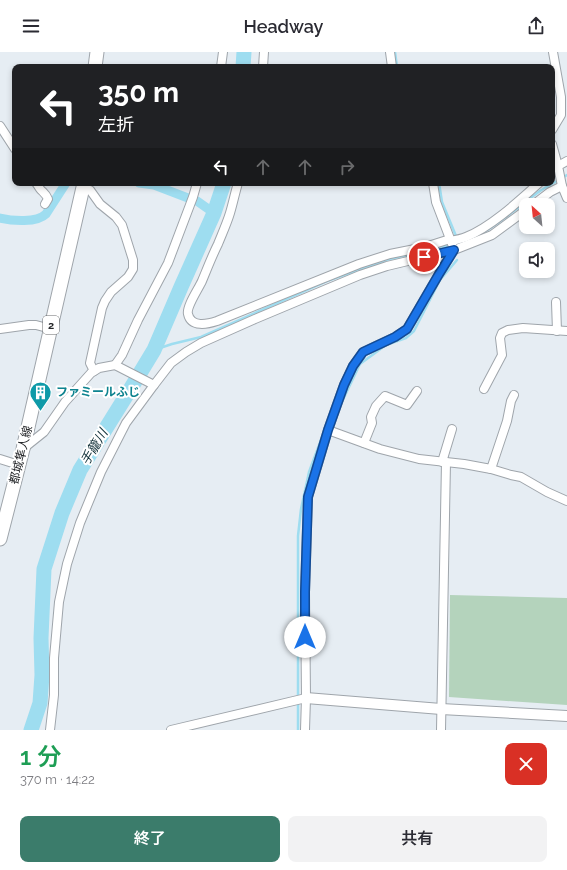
<!DOCTYPE html>
<html lang="ja">
<head>
<meta charset="utf-8">
<style>
  :root { --surface:#fff; --page:#f2f2f3; --text:#2b2b33; --muted:#7c7c81; --accent:#3b7c6b }
  body { margin:0; font-family:Raleway,"Noto Sans JP",sans-serif; background:var(--page); color:var(--text); height:100vh; display:flex; flex-direction:column; font-size:15px; white-space:nowrap }
  * { box-sizing:border-box; margin:0 }
  p { font-size:13px; color:var(--muted) }
  .icon { flex:none; width:22px; height:22px; fill:none; stroke:currentColor; stroke-width:2; stroke-linecap:round; stroke-linejoin:round }
  .map { position:relative; height:678px; overflow:hidden }
  .details { display:flex; flex-direction:column; background:var(--surface); flex:1 }
  .details>* { flex:none }
  .top-card { position:absolute; left:12px; top:12px; width:543px; height:122px; border-radius:8px; box-shadow:0 2px 6px #0003; background:#202124; color:#fff; overflow:hidden }
  .needle { width:26px; rotate:333deg }
  .tools { position:absolute; left:519px; top:146px; display:grid; gap:8px }
  .tools a { display:grid; place-items:center; width:36px; height:36px; border-radius:8px; background:var(--surface); box-shadow:0 2px 6px #0003; font-size:20px }
  .pin { position:absolute; display:grid; place-items:center; width:34px; height:34px; color:#fff; margin:-17px; border:2px solid #fff; border-radius:50%; box-shadow:0 1px 4px #0007 }
  .me { position:absolute; width:44px; margin:-22px; rotate:0deg; stroke-linejoin:round; filter:drop-shadow(0 0 3px #0008) }
  .turn { display:flex; align-items:center; gap:14px; height:84px; padding:0 20px; font-size:18px }
  .turn .icon { width:52px; height:52px; stroke-width:2.5 }
  .turn b { display:block; font-size:28px; line-height:34px }
  .lanes { display:flex; align-items:center; height:38px; padding:0 20px; background:#0003; justify-content:center; gap:20px; direction:ltr }
  .lanes .off { opacity:.35 }
  .round { display:grid; place-items:center; flex:none; width:42px; height:42px; border-radius:8px; background:var(--page) }
  .headline { display:flex; align-items:center; justify-content:space-between; height:68px; padding:0 20px }
  h1 { font-size:24px; font-weight:600; line-height:30px; color:#1e9e55 }
  .button { display:flex; gap:8px; margin-top:auto; padding:8px 20px }
  .button a { flex:1; height:46px; border-radius:8px; background:var(--accent); color:#fff; font-size:16px; font-weight:600; line-height:46px; text-align:center }
  .button a+a { background:var(--page); color:var(--text) }
  header { display:flex; justify-content:space-between; align-items:center; height:52px; padding:0 20px; background:var(--surface); font-size:18px; font-weight:600 }
  .map>svg:first-child { display:block }
  .green { fill:#b4d3bc }
  .lines { fill:none; stroke-linecap:round; stroke-linejoin:round }
  .stream { stroke:#9eddf0; stroke-width:2.5 }
  .canal { stroke:#9eddf0; stroke-width:9 }
  .river { stroke:#9eddf0; stroke-width:15 }
  .minor-casing { stroke:#9fa5ab; stroke-width:10 }
  .tertiary-casing { stroke:#9fa5ab; stroke-width:12 }
  .primary-casing { stroke:#9fa5ab; stroke-width:15 }
  .minor { stroke:#fff; stroke-width:8 }
  .tertiary { stroke:#fff; stroke-width:10 }
  .primary { stroke:#fff; stroke-width:13 }
  .route-casing { stroke:#114b97; stroke-width:10 }
  .route { stroke:#1a73e8; stroke-width:7 }
  .labels { text-anchor:middle; dominant-baseline:central; stroke-width:4; stroke-linejoin:round; paint-order:stroke }
  .shield { fill:#fff; stroke:#66686a; stroke-width:1 }
  .shield-label { font-size:11px; font-weight:bold; fill:#25272a }
  .culture-label { font-size:12px; font-weight:bold; fill:#0d838f; stroke:#fff; text-anchor:start }
  .street-label { font-size:12px; fill:#25272a; stroke:#fff }
  .water-label { font-size:13px; font-style:italic; fill:#113038; stroke:#fff }
</style>
</head>
<body>
<header><svg class="icon" aria-label="menu" viewBox="0 0 24 24"><path d="M4 6h16M4 12h16M4 18h16"/></svg>Headway<svg class="icon" aria-label="share" viewBox="0 0 24 24"><path d="M12 15V3M7 8l5-5 5 5M5 13v7h14v-7"/></svg></header>
<div class="map">
<svg width="567" height="678" viewBox="0 0 567 678">
  <rect width="100%" height="100%" fill="#e6edf3"/>
  <path class="green" d="M 450,543 L 567,546 L 567,653 L 449,645 Z"/>
  <g class="lines">
    <g class="stream">
      <path d="M 395,0 L 397,15"/>
      <path d="M 439,131 L 442,150 L 456,184"/>
      <path d="M 473,186 C 498,174 517,155 540,139 C 549,133 558,129 567,123"/>
      <path d="M 154,298 L 172,292 L 201,285 L 327,229 L 386,208 L 446,194"/>
      <path d="M 340,354 L 360,312 L 386,293 L 406,286 L 414,279 L 440,228 L 457,208"/>
      <path d="M 298,643 L 298,484 L 301,457 L 309,420 L 322,385"/>
      <path d="M 298,678 L 298,652"/>
    </g>
    <g class="canal">
      <path d="M 139,131 L 154,133 L 188,146"/>
      <path d="M 197,149 L 214,161"/>
      <path d="M 0,166 C 12,169 37,171 46,162 L 66,131"/>
    </g>
    <g class="river">
      <path d="M 243,15 L 244,0"/>
      <path d="M 31,678 L 40,651 L 42,623 L 41,586 L 44,517 L 62,461 L 80,418 L 131,336 L 154,298 L 181,235 L 214,161 L 224,131"/>
    </g>
    <defs>
      <g id="minor">
        <path d="M 390,0 L 392,15"/>
        <path d="M 221,15 L 223,0"/>
        <path d="M 263,15 L 264,0"/>
        <path d="M 0,74 L 15,97"/>
        <path d="M 552,78 L 561,63 L 561,45 L 553,0"/>
        <path d="M 552,92 L 558,114"/>
        <path d="M 567,109 L 558,114 L 562,134 L 567,146"/>
        <path d="M 36,131 C 38,133 39,136 41,138 C 44,141 46,142 48,147 L 45,152"/>
        <path d="M 238,131 C 235,141 233,151 230,161 C 227,171 222,182 218,192 C 212,204 207,217 202,229 C 199,236 186,255 188,262 C 191,276 208,272 217,269 L 359,212 L 390,202 L 425,195 L 450,187"/>
        <path d="M 433,131 L 436,150 L 452,192"/>
        <path d="M 83,136 L 90,138 L 100,152 L 116,165 L 122,173 L 133,208 L 133,217 L 128,225 L 111,240 L 105,249 L 102,256 L 90,311 L 94,319"/>
        <path d="M 533,153 L 550,140 L 562,134"/>
        <path d="M 451,189 C 456,188 461,187 466,185 C 491,175 519,149 539,131"/>
        <path d="M 556,250 L 557,279"/>
        <path d="M 0,277 L 29,273 L 36,273 L 51,277"/>
        <path d="M 115,313 L 122,303 L 138,268 L 168,211 L 193,145 L 197,131"/>
        <path d="M 484,337 L 502,303 L 500,286 L 502,281 L 508,278 L 523,276 L 567,279"/>
        <path d="M 328,378 L 380,397 L 419,407 L 446,410 L 441,678"/>
        <path d="M 364,391 L 372,371 L 371,365 L 376,354 L 385,344 L 407,353 L 417,339"/>
        <path d="M 24,396 L 44,380 L 65,350 L 91,321 L 99,316 L 115,313 L 154,333"/>
        <path d="M 0,407 L 19,413"/>
        <path d="M 442,410 L 452,377"/>
        <path d="M 446,410 L 464,412 L 491,417 L 511,423 L 521,425 L 547,440 L 567,449"/>
        <path d="M 491,417 L 507,369 L 511,349 L 514,343"/>
        <path d="M 50,678 L 54,643 L 54,606 L 59,550 L 67,512 L 80,471 L 101,420 L 126,371 L 154,333 L 171,311 L 186,300 L 201,291 L 255,267 L 360,223 L 387,214 L 454,198 L 492,183 L 526,158"/>
        <path d="M 171,678 L 306,646"/>
        <path d="M 305,678 L 306,646 L 305,540 L 308,445 L 328,378 L 344,333 L 353,314 L 363,300 L 395,285 L 407,277 L 439,222 L 454,198"/>
      </g>
      <path id="tertiary" d="M 306,646 L 441,657 L 567,664"/>
      <g id="primary">
        <path d="M 95,15 L 97,0"/>
        <path d="M 0,487 L 23,397 L 84,131"/>
      </g>
    </defs>
    <use href="#minor" class="minor-casing"/>
    <use href="#tertiary" class="tertiary-casing"/>
    <use href="#primary" class="primary-casing"/>
    <use href="#minor" class="minor"/>
    <use href="#tertiary" class="tertiary"/>
    <use href="#primary" class="primary"/>
  </g>
  <g class="lines">
    <defs>
      <path id="route" d="M 305,585 L 305,540 L 308,445 L 328,378 L 344,333 L 353,314 L 363,300 L 395,285 L 407,277 L 439,222 L 454,198 L 424,205"/>
    </defs>
    <use href="#route" class="route-casing"/>
    <use href="#route" class="route"/>
  </g>
  <defs>
    <symbol id="building-pin" viewBox="-11 -11 22 30"><path d="M0 17L-7.5 6A9.5 9.5 0 1 1 7.5 6Z" fill="#0f9aa8" stroke="#fff"/><path d="M-4-6H4V6H1V3H-1V6H-4ZM-2.5-4.3h1.7v1.8h-1.7ZM.8-4.3h1.7v1.8H.8ZM-2.5-1h1.7V.8h-1.7ZM.8-1h1.7V.8H.8Z" fill="#fff"/></symbol>
  </defs>
  <g fill-rule="evenodd">
    <use href="#building-pin" x="28" y="328" width="25" height="34"/>
  </g>
  <g class="labels">
    <rect class="shield" x="43" y="264" width="16" height="18" rx="3"/>
    <g class="shield-label">
      <text x="51" y="273">2</text>
    </g>
    <g class="culture-label">
      <text x="56" y="340">ファミールふじ</text>
    </g>
    <g class="street-label">
      <text transform="translate(21 403) rotate(-76)">都城隼人線</text>
    </g>
    <g class="water-label">
      <text transform="translate(94 395) rotate(-59)">手籠川</text>
    </g>
  </g>
</svg>
<div class="tools">
<a><svg class="needle" viewBox="-14 -14 28 28"><path d="M0-13l5 13h-10z" fill="#e53935"/><path d="M0 13l5-13h-10z" fill="#7c7c81"/></svg></a>
<a><svg class="icon" aria-label="sound" viewBox="0 0 24 24"><path d="M4 9h4l5-4v14l-5-4H4zM17 9q2 3 0 6"/></svg></a>
</div>
<div class="pin" style="left:424px;top:205px;background:#d93025"><svg class="icon" aria-label="arrive" viewBox="0 0 24 24"><path d="M6 21V4h12l-3 4 3 4H6"/></svg></div>
<svg class="me" style="left:305px;top:585px" viewBox="-20 -20 40 40"><circle r="19" fill="#fff"/><path d="M0-13L10 11 0 6-10 11z" fill="#1a73e8"/></svg>
<div class="top-card">
<div class="turn"><svg class="icon" aria-label="left" viewBox="0 0 24 24"><path d="M17 20v-9H6M10 6l-5 5 5 5"/></svg><div><b>350 m</b>左折</div></div>
<div class="lanes"><svg class="icon" aria-label="left" viewBox="0 0 24 24"><path d="M17 20v-9H6M10 6l-5 5 5 5"/></svg><svg class="icon off" aria-label="ahead" viewBox="0 0 24 24"><path d="M12 20V5M6 11l6-6 6 6"/></svg><svg class="icon off" aria-label="ahead" viewBox="0 0 24 24"><path d="M12 20V5M6 11l6-6 6 6"/></svg><svg class="icon off" aria-label="right" viewBox="0 0 24 24"><path d="M7 20v-9h11M14 6l5 5-5 5"/></svg></div>
</div>
</div>
<section class="details">
<div class="headline"><div><h1>1 分</h1><p>370 m · 14:22</p></div><a class="round" style="background:#d93025;color:#fff"><svg class="icon" aria-label="close" viewBox="0 0 24 24"><path d="M6 6l12 12M18 6L6 18"/></svg></a></div>
<div class="button"><a>終了</a><a>共有</a></div>
</section>
</body>
</html>
